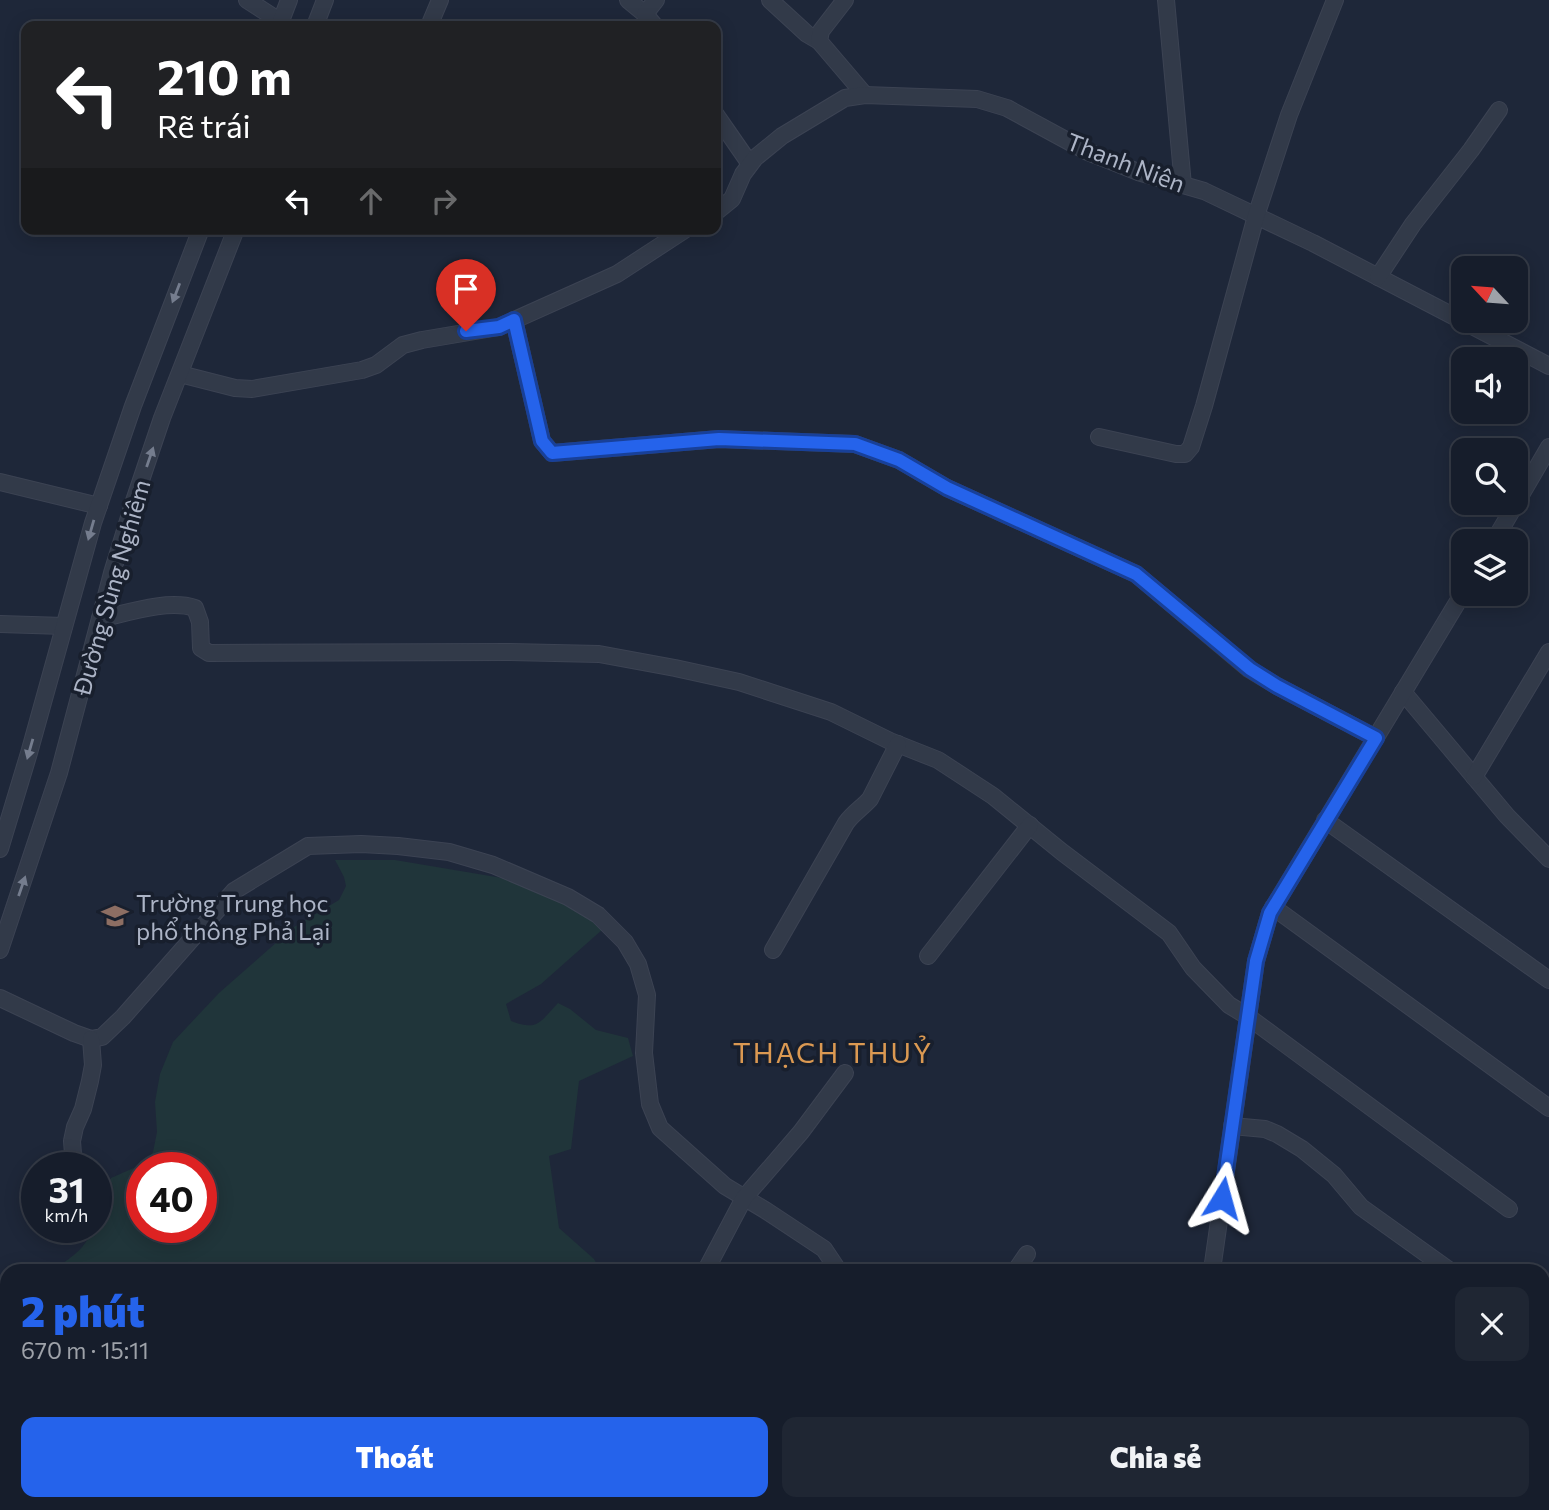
<!DOCTYPE html>
<html lang="vi">
<head>
<meta charset="utf-8">
<style>
  :root { --surface:#161d2b; --page:#1f2633; --text:#f1f3f6; --muted:#9ea2a9; --line:#353b47; --accent:#2563eb }
  body { margin:0; font-family:Commissioner,sans-serif; background:var(--page); color:var(--text); height:100vh; display:flex; flex-direction:column; font-size:26px; white-space:nowrap }
  * { box-sizing:border-box; margin:0 }
  p { font-size:23px; color:var(--muted) }
  .icon { flex:none; width:38px; height:38px; fill:none; stroke:currentColor; stroke-width:2; stroke-linecap:round; stroke-linejoin:round }
  .map { position:relative; flex:1; overflow:hidden }
  .panel { position:absolute; left:0px; top:1264px; width:1550px; height:247px; display:flex; flex-direction:column; background:var(--surface); border-radius:21px 21px 0 0; box-shadow:0 4px 18px #0003,0 0 0 2px var(--line) }
  .panel>* { flex:none }
  .hud { position:absolute; left:21px; top:21px; width:700px; height:214px; border-radius:14px; box-shadow:0 4px 18px #0003,0 0 0 2px var(--line); background:#202124; color:#fff; overflow:hidden }
  .needle { width:46px; rotate:296deg }
  .tools { position:absolute; left:1451px; top:256px; display:grid; gap:14px }
  .tools a { display:grid; place-items:center; width:77px; height:77px; border-radius:14px; background:var(--surface); box-shadow:0 4px 18px #0003,0 0 0 2px var(--line); font-size:35px }
  .speed { position:absolute; left:21px; top:1152px; display:flex; gap:14px; font-size:35px; font-weight:700; text-align:center }
  .speed>* { display:grid; place-content:center; width:91px; height:91px; border-radius:50%; background:var(--surface); box-shadow:0 4px 18px #0003,0 0 0 2px var(--line); line-height:1 }
  .speed small { font-size:18px; font-weight:400 }
  .speed .limit { border:10px solid #d22; background:#fff; color:#111 }
  .pin { position:absolute; display:grid; place-items:center; width:60px; height:60px; color:#fff; margin:-72px -30px; border-radius:50% 50% 50% 0; rotate:-45deg; box-shadow:0 0 7px #0007 }
  .pin .icon { rotate:45deg }
  .me { position:absolute; width:77px; margin:-38px; rotate:8deg; stroke-linejoin:round; filter:drop-shadow(0 0 5px #0008) }
  .turn { display:flex; align-items:center; gap:24px; height:147px; padding:0 21px; font-size:32px }
  .turn .icon { width:91px; height:91px; stroke-width:2.5 }
  .turn b { display:block; font-size:49px; line-height:60px }
  .lanes { display:flex; align-items:center; height:66px; padding:0 21px; background:#0003; justify-content:center; gap:35px; direction:ltr }
  .lanes .off { opacity:.35 }
  .round { display:grid; place-items:center; flex:none; width:74px; height:74px; border-radius:14px; background:var(--page) }
  .headline { display:flex; align-items:center; justify-content:space-between; height:119px; padding:0 21px }
  h1 { font-size:42px; font-weight:800; line-height:52px; color:var(--accent) }
  .cta { display:flex; gap:14px; margin-top:auto; padding:14px 21px }
  .cta a { flex:1; height:80px; border-radius:14px; background:var(--accent); color:#fff; font-size:28px; font-weight:800; line-height:80px; text-align:center }
  .cta a+a { background:var(--page); color:var(--text) }
  .map>svg:first-child { display:block }
  .green { fill:#20353a; fill-rule:evenodd }
  .lines { fill:none; stroke-linecap:round; stroke-linejoin:round }
  .minor-casing { stroke:#3c4353; stroke-width:18 }
  .highway-casing { stroke:#3a4151; stroke-width:24 }
  .minor { stroke:#323a49; stroke-width:16 }
  .highway { stroke:#70664e; stroke-width:23 }
  .rail { stroke:#535d71; stroke-width:4.5; stroke-dasharray:7 7; stroke-linecap:butt }
  .oneway { fill:#757d8e }
  .route-casing { stroke:#184099; stroke-width:18 }
  .route { stroke:#2563eb; stroke-width:12 }
  .labels { text-anchor:middle; dominant-baseline:central; stroke-width:7; stroke-linejoin:round; paint-order:stroke }
  .street-label { font-size:24px; fill:#acb4c6; stroke:#181f2d }
  .poi-label { font-size:24px; fill:#acb4c6; stroke:#181f2d; text-anchor:start }
  .quarter-label { font-size:28px; letter-spacing:2px; fill:#db9952; stroke:#181f2d }
</style>
</head>
<body>
<div class="map">
<svg width="1549" height="1510" viewBox="0 0 1549 1510">
  <rect width="100%" height="100%" fill="#1e2739"/>
  <g class="green">
    <path d="M 335,860 L 395,860 L 508,879 L 565,902 L 603,929 L 541,984 L 506,1004 L 511,1021 C 538,1031 539,1023 558,1003 L 570,1009 L 596,1030 L 628,1038 L 633,1056 L 579,1081 L 571,1149 L 549,1156 L 559,1228 L 594,1259 L 600,1270 L 52,1270 C 70,1259 87,1248 93,1227 L 96,1227 L 96,1212 L 99,1200 L 111,1178 L 145,1163 L 153,1152 L 157,1132 L 155,1102 L 160,1074 L 173,1042 L 219,993 L 294,927 L 339,900 L 346,886 L 344,877 ZM 142,1167 L 201,1167 L 201,1227 L 142,1227 Z"/>
    <path d="M 0,1293 L 7,1295 L 7,1503 L 86,1503 L 82,1510 L 0,1510 Z"/>
    <path d="M 114,1503 L 255,1503 L 267,1509 L 129,1510 Z"/>
  </g>
  <g class="lines">
    <defs>
      <g id="minor">
        <path d="M 247,0 L 281,22"/>
        <path d="M 628,0 L 645,14 L 655,26"/>
        <path d="M 770,0 L 807,34 L 819,41"/>
        <path d="M 845,0 L 821,31 L 819,41 L 865,95"/>
        <path d="M 1166,0 L 1183,185"/>
        <path d="M 645,14 L 656,0"/>
        <path d="M 279,26 L 289,0"/>
        <path d="M 315,26 L 325,0"/>
        <path d="M 429,26 L 440,0"/>
        <path d="M 716,115 L 750,164"/>
        <path d="M 716,212 L 732,199 L 743,174 L 755,158 L 782,136 L 845,98 L 865,95 L 977,99 L 1007,108 L 1088,152 L 1116,163 L 1138,172 L 1204,191 L 1313,243 L 1549,366"/>
        <path d="M 1378,277 L 1413,224 L 1471,150 L 1499,110"/>
        <path d="M 514,320 L 542,441 L 552,453 L 719,439 L 855,444 L 899,460 L 947,488 L 1136,574 L 1249,669 L 1277,686 L 1376,738"/>
        <path d="M 180,374 L 235,388 L 252,389 L 362,370 L 376,365 L 403,345 L 422,340 L 499,327 L 617,274 L 686,229"/>
        <path d="M 1099,437 L 1176,454 L 1185,454 L 1191,447 L 1204,406 L 1256,216 L 1289,115 L 1335,0"/>
        <path d="M 0,482 L 99,506"/>
        <path d="M 1494,541 L 1549,447"/>
        <path d="M 100,619 C 127,613 168,599 195,608 L 200,622 L 201,648 L 209,653 L 510,652 L 599,654 L 675,668 L 739,682 L 831,712 L 890,741 L 938,760 L 993,796 L 1062,852 L 1169,933 L 1193,968 L 1229,1005 L 1247,1016 L 1509,1209"/>
        <path d="M 0,624 L 64,626"/>
        <path d="M 1403,692 L 1507,816 L 1549,859"/>
        <path d="M 1474,777 L 1549,652"/>
        <path d="M 1325,820 L 1549,980"/>
        <path d="M 0,849 L 29,753 L 93,523 L 133,406 L 201,229"/>
        <path d="M 1273,907 L 1549,1108"/>
        <path d="M 0,950 L 59,773 L 112,573 L 134,501 L 162,418 L 236,229"/>
        <path d="M 773,950 L 846,823 C 853,813 862,808 870,799 L 898,744"/>
        <path d="M 928,956 L 1030,825"/>
        <path d="M 0,998 L 74,1033 L 91,1039 L 102,1037 L 123,1017 L 234,891 L 308,846 L 361,844 L 398,846 L 449,852 L 493,865 L 568,897 L 598,915 L 625,942 L 638,964 L 647,995 L 644,1053 L 650,1104 L 660,1128 L 725,1186 L 765,1210 L 824,1249 L 838,1270"/>
        <path d="M 1232,1126 L 1265,1129 L 1277,1134 L 1302,1149 L 1334,1175 L 1361,1207 L 1449,1270"/>
        <path d="M 74,1167 L 72,1141 L 75,1127 L 83,1109 L 90,1081 L 93,1065 L 91,1039"/>
        <path d="M 706,1270 L 744,1198 L 801,1132 L 845,1073"/>
        <path d="M 1016,1270 L 1027,1254"/>
        <path d="M 1212,1270 L 1256,961 L 1270,913 L 1463,593"/>
        <path d="M 320,1503 L 321,1510"/>
        <path d="M 949,1503 L 959,1510"/>
        <path d="M 584,1510 L 588,1503"/>
        <path d="M 1178,1510 L 1178,1503"/>
      </g>
      <g id="highway">
        <path d="M 1544,1486 L 1549,1479"/>
        <path d="M 1526,1510 L 1531,1503"/>
      </g>
    </defs>
    <use href="#minor" class="minor-casing"/>
    <use href="#highway" class="highway-casing"/>
    <use href="#minor" class="minor"/>
    <use href="#highway" class="highway"/>
    <g class="rail">
      <path d="M 1544,1292 L 1549,1286"/>
      <path d="M 1378,1510 L 1383,1503"/>
    </g>
  </g>
  <defs><path id="oneway-solid" d="M-6-.8H1V-3.2L6.5 0L1 3.2V.8H-6Z" transform="scale(1.75)"/></defs>
  <g class="oneway">
    <use href="#oneway-solid" transform="translate(176 293) rotate(111)"/>
    <use href="#oneway-solid" transform="translate(150 457) rotate(-71)"/>
    <use href="#oneway-solid" transform="translate(91 530) rotate(106)"/>
    <use href="#oneway-solid" transform="translate(30 749) rotate(106)"/>
    <use href="#oneway-solid" transform="translate(22 886) rotate(-71)"/>
  </g>
  <g class="lines">
    <defs>
      <path id="route" d="M 466,331 L 499,327 L 514,320 L 542,441 L 552,453 L 719,439 L 855,444 L 899,460 L 947,488 L 1136,574 L 1250,669 L 1277,686 L 1376,738 L 1270,913 L 1256,961 L 1222,1198"/>
    </defs>
    <use href="#route" class="route-casing"/>
    <use href="#route" class="route"/>
  </g>
  <defs>
    <symbol id="school-bare" viewBox="-9 -9 18 18"><path d="M0-5L7-2L0 1L-7-2ZM-4 1L0 2.5L4 1V4Q0 6-4 4Z" fill="#8d6e63" stroke="#181f2d" stroke-width="2.5" paint-order="stroke"/></symbol>
  </defs>
  <g fill-rule="evenodd">
    <use href="#school-bare" x="96" y="897" width="38" height="38"/>
  </g>
  <g class="labels">
    <g class="street-label">
      <text transform="translate(1126 162) rotate(21)">Thanh Niên</text>
      <text transform="translate(111 587) rotate(-74)">Đường Sùng Nghiêm</text>
    </g>
    <g class="poi-label">
      <text x="136" y="902">Trường Trung học<tspan x="136" dy="28">phổ thông Phả Lại</tspan></text>
    </g>
    <g class="quarter-label">
      <text x="833" y="1052">THẠCH THUỶ</text>
    </g>
  </g>
</svg>
<div class="tools">
<a><svg class="needle" viewBox="-14 -14 28 28"><path d="M0-13l5 13h-10z" fill="#e53935"/><path d="M0 13l5-13h-10z" fill="#9ea2a9"/></svg></a>
<a><svg class="icon" aria-label="sound" viewBox="0 0 24 24"><path d="M4 9h4l5-4v14l-5-4H4zM17 9q2 3 0 6"/></svg></a>
<a><svg class="icon" aria-label="search" viewBox="0 0 24 24"><circle cx="10" cy="10" r="6"/><path d="M15 15l6 6"/></svg></a>
<a><svg class="icon" aria-label="layers" viewBox="0 0 24 24"><path d="M12 4l9 5-9 5-9-5zM3 14l9 5 9-5"/></svg></a>
</div>
<div class="speed"><div>31<small>km/h</small></div><div class="limit">40</div></div>
<div class="pin" style="left:466px;top:331px;background:#d93025"><svg class="icon" aria-label="arrive" viewBox="0 0 24 24"><path d="M6 21V4h12l-3 4 3 4H6"/></svg></div>
<svg class="me" style="left:1222px;top:1198px" viewBox="-20 -20 40 40"><path d="M0-17L14 15 0 8-14 15z" fill="#2563eb" stroke="#fff" stroke-width="4"/></svg>
<div class="hud">
<div class="turn"><svg class="icon" aria-label="left" viewBox="0 0 24 24"><path d="M17 20v-9H6M10 6l-5 5 5 5"/></svg><div><b>210 m</b>Rẽ trái</div></div>
<div class="lanes"><svg class="icon" aria-label="left" viewBox="0 0 24 24"><path d="M17 20v-9H6M10 6l-5 5 5 5"/></svg><svg class="icon off" aria-label="ahead" viewBox="0 0 24 24"><path d="M12 20V5M6 11l6-6 6 6"/></svg><svg class="icon off" aria-label="right" viewBox="0 0 24 24"><path d="M7 20v-9h11M14 6l5 5-5 5"/></svg></div>
</div>
<section class="panel">
<div class="headline"><div><h1>2 phút</h1><p>670 m · 15:11</p></div><a class="round"><svg class="icon" aria-label="close" viewBox="0 0 24 24"><path d="M6 6l12 12M18 6L6 18"/></svg></a></div>
<div class="cta"><a>Thoát</a><a>Chia sẻ</a></div>
</section>
</div>
</body>
</html>
